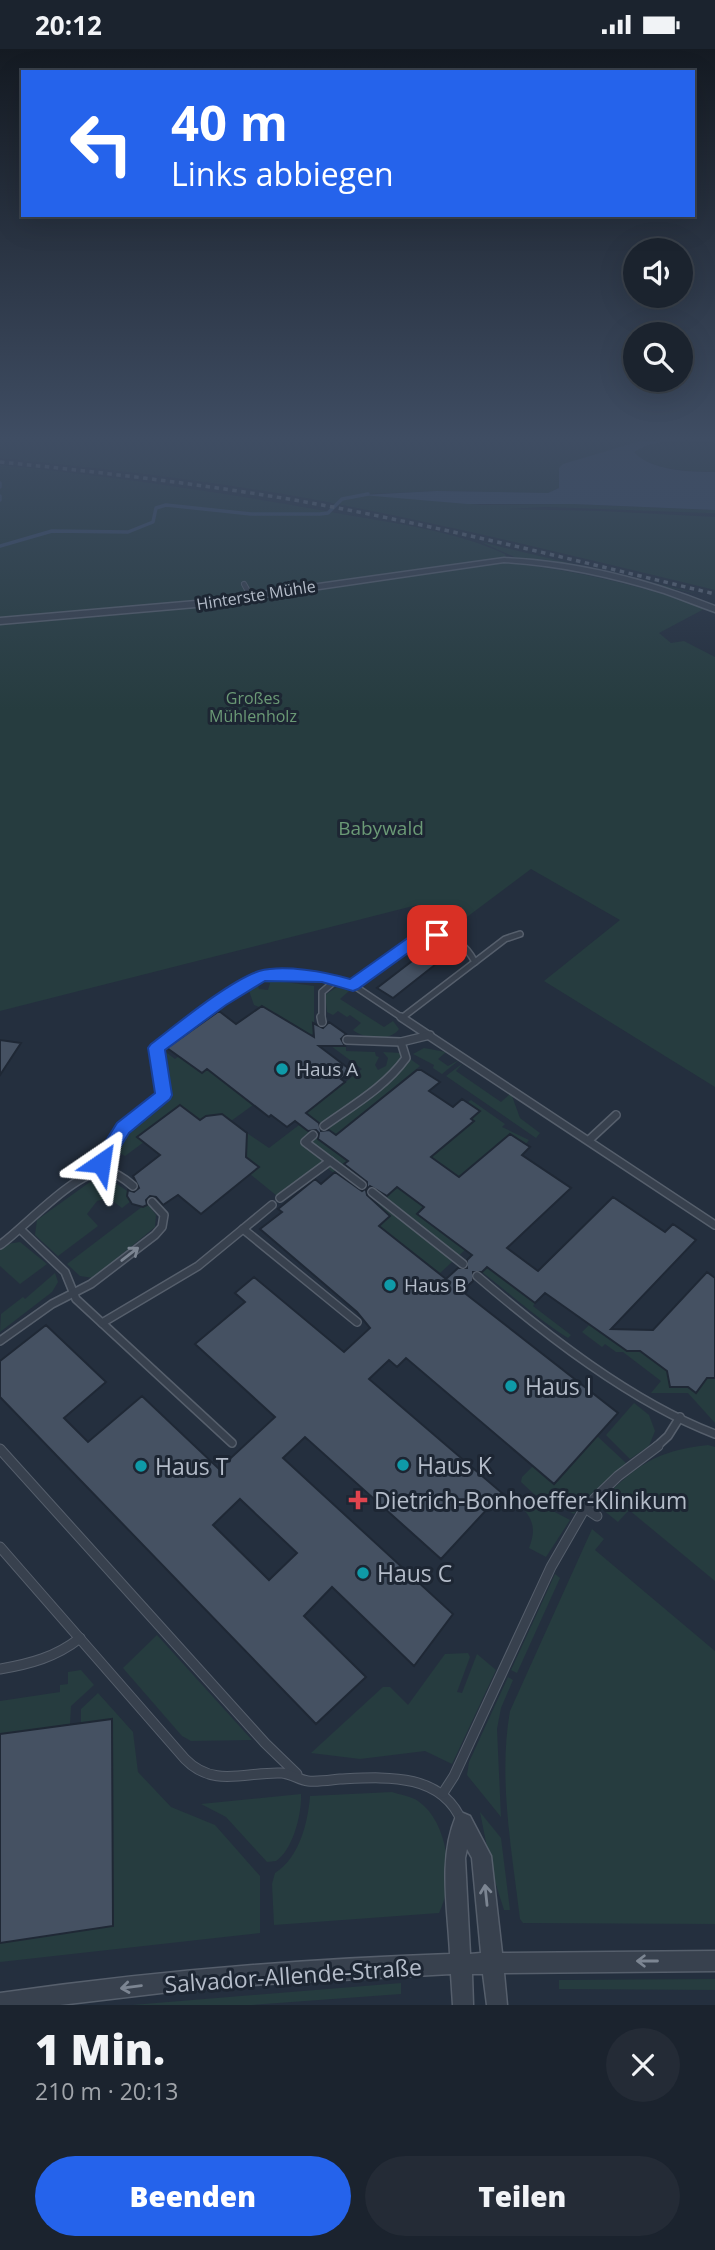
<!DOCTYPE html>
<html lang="de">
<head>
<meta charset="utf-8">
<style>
  :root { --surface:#1b232e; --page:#242b36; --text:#f1f3f6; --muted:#a0a4aa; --line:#39404a; --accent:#2563eb }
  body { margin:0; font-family:"Open Sans",sans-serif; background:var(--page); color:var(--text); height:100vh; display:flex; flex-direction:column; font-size:26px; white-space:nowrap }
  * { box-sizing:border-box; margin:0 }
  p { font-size:23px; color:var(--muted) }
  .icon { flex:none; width:38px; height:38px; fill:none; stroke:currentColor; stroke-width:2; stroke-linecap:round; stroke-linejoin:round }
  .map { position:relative; height:1956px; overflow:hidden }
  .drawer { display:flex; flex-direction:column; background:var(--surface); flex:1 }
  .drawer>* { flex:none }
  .banner { position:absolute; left:21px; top:21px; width:674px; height:147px; border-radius:0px; box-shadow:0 7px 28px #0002,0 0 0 2px var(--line); background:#2563eb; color:#fff; overflow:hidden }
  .fabs { position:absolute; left:623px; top:189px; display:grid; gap:14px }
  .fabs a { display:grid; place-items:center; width:70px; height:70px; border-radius:50%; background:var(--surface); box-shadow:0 7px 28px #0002,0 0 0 2px var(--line); font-size:35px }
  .pin { position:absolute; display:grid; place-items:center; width:60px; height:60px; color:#fff; margin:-30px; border-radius:14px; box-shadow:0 4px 10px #0006 }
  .me { position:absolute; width:77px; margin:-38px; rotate:32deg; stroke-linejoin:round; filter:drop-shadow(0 0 5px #0008) }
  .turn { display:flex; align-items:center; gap:24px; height:147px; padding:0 35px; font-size:32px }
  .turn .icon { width:91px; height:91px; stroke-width:2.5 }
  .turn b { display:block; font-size:49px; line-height:60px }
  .round { display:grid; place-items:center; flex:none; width:74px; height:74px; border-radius:37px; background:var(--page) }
  .head { display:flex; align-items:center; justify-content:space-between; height:119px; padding:0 35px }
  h1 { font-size:42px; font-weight:800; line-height:52px }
  .primary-button { display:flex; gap:14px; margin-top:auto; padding:14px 35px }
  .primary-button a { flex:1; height:80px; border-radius:42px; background:var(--accent); color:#fff; font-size:28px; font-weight:800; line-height:80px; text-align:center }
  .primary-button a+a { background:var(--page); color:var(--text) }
  .status { display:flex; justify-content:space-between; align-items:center; height:49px; padding:0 35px; background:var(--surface); direction:ltr }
  .status svg { height:19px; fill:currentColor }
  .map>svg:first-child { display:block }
  .green { fill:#263c3f }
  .water { fill:#394c67 }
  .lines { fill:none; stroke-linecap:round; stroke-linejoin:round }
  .stream { stroke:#394c67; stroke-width:3.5 }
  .building { fill:#455162; stroke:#1f2835; stroke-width:2; fill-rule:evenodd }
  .service-far3-casing { stroke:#565f6c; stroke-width:6 }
  .service-far2-casing { stroke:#565f6c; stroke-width:8 }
  .service-far1-casing { stroke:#565f6c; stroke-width:10 }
  .service-casing { stroke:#565f6c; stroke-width:11 }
  .minor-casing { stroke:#565f6c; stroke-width:3 }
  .service-far3 { stroke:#38414e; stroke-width:4.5 }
  .service-far2 { stroke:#38414e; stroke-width:5 }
  .service-far1 { stroke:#38414e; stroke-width:7 }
  .service { stroke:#38414e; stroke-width:9 }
  .minor { fill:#38414e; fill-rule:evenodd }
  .rail { stroke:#5a6575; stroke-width:3.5; stroke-dasharray:4.5 4.5; stroke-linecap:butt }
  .oneway { stroke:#7c8592 }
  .route { fill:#2563eb; stroke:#184099; stroke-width:2 }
  .culture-dot { fill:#0f9aa8; stroke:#1d2633; stroke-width:2.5 }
  .health-dot { fill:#e0444e; stroke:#1d2633; stroke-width:2.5 }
  .labels { text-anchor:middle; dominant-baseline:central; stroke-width:6; stroke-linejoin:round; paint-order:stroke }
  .far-street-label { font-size:16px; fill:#b4bcc9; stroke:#1d2633 }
  .far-park-label { font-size:16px; fill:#6b9a76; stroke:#1d2633 }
  .park-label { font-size:19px; fill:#6b9a76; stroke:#1d2633 }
  .poi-label { font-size:19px; fill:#b4bcc9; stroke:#1d2633; text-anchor:start }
  .near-poi-label { font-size:23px; fill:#b4bcc9; stroke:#1d2633; text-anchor:start }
  .near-street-label { font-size:23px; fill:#b4bcc9; stroke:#1d2633 }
</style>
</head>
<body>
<div class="status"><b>20:12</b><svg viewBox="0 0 49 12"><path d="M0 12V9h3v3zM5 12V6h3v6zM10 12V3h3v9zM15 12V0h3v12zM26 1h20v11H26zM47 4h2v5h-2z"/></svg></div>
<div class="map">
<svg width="715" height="1956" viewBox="0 0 715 1956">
  <rect width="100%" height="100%" fill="#242f3e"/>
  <g class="green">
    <path d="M 0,387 L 715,387 L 637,393 L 559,420 L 559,439 L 548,444 L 437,442 L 366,445 L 481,456 L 573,455 L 715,461 L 715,464 L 707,464 L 546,458 L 508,460 L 602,462 L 715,468 L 715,541 C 593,512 471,481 347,457 C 233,434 116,421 0,409 Z"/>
    <path d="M 671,392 L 715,394 L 715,423 C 691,422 651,422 634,403 L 642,398 Z"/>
    <path d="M 0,416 C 111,427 226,444 331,463 C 389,474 451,480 505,505 L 508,514 C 577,521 646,538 706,559 L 659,584 L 671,594 L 684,592 L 715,608 L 715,1038 L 544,932 L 620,871 L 531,820 L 455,877 L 417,856 L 0,962 Z"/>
    <path d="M 481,493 L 700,545 L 519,510 Z"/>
    <path d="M 270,931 L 314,937 L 314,984 L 311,986 L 277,965 L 254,956 L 248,939 L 261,933 L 258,936 L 259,940 L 268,941 L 270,934 L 263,933 Z"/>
    <path d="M 337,938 L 349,942 L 340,950 L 384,978 L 393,972 L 399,980 C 390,993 364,990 353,981 L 361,974 L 350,966 L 347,968 L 338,962 L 333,966 L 327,963 L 325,946 Z"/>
    <path d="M 331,997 L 346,997 L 346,1002 L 375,1003 L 376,1007 L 379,1008 L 375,1016 L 378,1021 L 386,1017 L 388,1009 L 383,1003 L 402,1004 L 420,1017 L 336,1086 L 306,1064 L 362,1020 Z"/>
    <path d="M 424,999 L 446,1003 L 438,1010 L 448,1017 L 459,1011 L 442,1025 L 433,1019 L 434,1016 L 413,1005 Z"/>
    <path d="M 163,1001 L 175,1010 L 179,1007 L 201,1024 L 211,1017 L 225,1034 L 253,1056 L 231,1072 L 222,1065 L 206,1067 L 200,1071 L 180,1056 L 137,1087 L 144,1093 L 125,1107 L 116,1102 L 130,1083 L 170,1050 Z"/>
    <path d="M 463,1014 L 456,1022 L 501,1053 L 510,1045 L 512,1047 L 520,1069 L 540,1084 L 536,1089 L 446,1027 Z"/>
    <path d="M 471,1051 L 505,1075 L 502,1078 L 529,1091 L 526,1095 L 510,1085 L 459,1128 L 431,1108 L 474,1072 L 471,1070 L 480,1062 L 468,1053 Z"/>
    <path d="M 299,1076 L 363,1124 L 353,1133 L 359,1138 L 356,1141 L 322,1115 L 284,1144 L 282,1143 L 277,1147 L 250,1125 L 259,1118 L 239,1102 L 247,1096 L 247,1084 L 269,1099 Z"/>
    <path d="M 111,1131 L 136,1148 L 122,1159 L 109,1149 L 97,1152 L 87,1165 L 98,1177 L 58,1207 L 35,1186 L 37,1171 L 90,1133 Z"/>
    <path d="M 397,1138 L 424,1158 L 417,1165 L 465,1201 L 440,1224 L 379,1177 L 376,1156 Z"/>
    <path d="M 147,1154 L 156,1166 L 155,1178 L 93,1229 L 80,1227 L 67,1215 Z"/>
    <path d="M 20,1193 L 47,1215 L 20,1235 L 0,1217 L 0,1201 L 7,1195 Z"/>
    <path d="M 487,1218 L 535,1254 L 533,1257 L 571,1286 L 568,1289 C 536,1269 512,1246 482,1223 Z"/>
    <path d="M 55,1224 L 58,1233 L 52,1243 L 0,1283 L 1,1265 L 23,1248 L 25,1250 Z"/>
    <path d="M 589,1276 L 627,1302 L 637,1299 L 667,1322 L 670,1338 L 688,1338 L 696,1343 L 707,1329 L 715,1329 L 715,1374 L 688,1344 L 651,1344 L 661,1332 L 623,1303 L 616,1303 L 605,1295 L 602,1298 L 582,1283 Z"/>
    <path d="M 634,1354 L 649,1366 L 655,1382 L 649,1397 L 630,1410 L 606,1386 Z"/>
    <path d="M 597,1387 L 626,1414 L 588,1448 L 574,1465 L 534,1445 L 521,1433 L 522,1428 L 533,1417 L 555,1435 Z"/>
    <path d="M 708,1396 L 715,1398 L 715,1532 L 629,1461 L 618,1473 L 597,1456 C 635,1418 653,1402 708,1396 Z"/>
    <path d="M 530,1450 L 570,1471 L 546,1508 L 529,1499 C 538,1477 531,1465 513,1451 Z"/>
    <path d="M 592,1480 L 604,1490 L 595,1501 L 715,1602 L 715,1875 L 523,1874 L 520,1870 C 512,1803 498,1729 510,1662 Z"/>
    <path d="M 555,1525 L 560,1529 L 517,1624 L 511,1621 Z"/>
    <path d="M 157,1586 L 252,1691 L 191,1692 L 182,1687 L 123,1619 Z"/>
    <path d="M 468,1604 L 470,1608 L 457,1643 L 462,1644 L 477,1605 L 496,1621 L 452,1715 L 425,1702 L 360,1710 L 311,1704 L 383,1638 L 390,1638 L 408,1656 L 445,1605 Z"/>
    <path d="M 81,1621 L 94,1636 L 71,1657 L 70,1675 L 0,1685 L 0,1652 L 60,1643 L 60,1636 L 68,1635 L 68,1623 Z"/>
    <path d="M 508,1628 L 513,1631 L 501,1659 L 497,1680 L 501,1768 L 467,1726 L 469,1713 Z"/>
    <path d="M 98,1644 L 133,1683 L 138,1723 L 171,1758 L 215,1776 L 260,1827 L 260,1884 L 0,1913 L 0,1894 L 113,1877 L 112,1670 L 81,1674 L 81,1660 Z"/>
    <path d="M 392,1743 C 400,1746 411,1747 418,1752 C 449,1773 455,1833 439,1864 L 274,1876 L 272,1835 L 275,1824 C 299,1809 308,1774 310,1747 Z"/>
    <path d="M 301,1745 C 302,1764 293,1801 276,1812 L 267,1813 L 226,1768 L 201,1755 Z"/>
    <path d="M 480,1763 L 501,1789 L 510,1861 L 504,1861 L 492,1823 Z"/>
    <path d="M 715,1930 L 715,1941 L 559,1940 L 559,1931 Z"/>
    <path d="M 401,1934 L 401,1945 L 252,1956 L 132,1956 Z"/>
  </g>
  <path class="water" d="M 715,388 L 715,394 C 690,390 655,389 634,403 C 651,422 691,423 715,423 L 715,461 L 573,455 L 467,455 L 362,446 L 437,442 L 548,444 L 559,439 L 559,419 L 563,415 L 637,393 Z"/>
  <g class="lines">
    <g class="stream">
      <path d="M 0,434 L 0,438"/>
      <path d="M 0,447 L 0,451"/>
      <path d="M 0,497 L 52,482 L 128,483 L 153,473 L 156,459 L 166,456 L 251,465 L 320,465 L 328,464 L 342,450 L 368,445"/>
    </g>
  </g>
  <g class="building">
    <path d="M 429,899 L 445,908 L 393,949 L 377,939 Z"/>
    <path d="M 262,957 L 314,988 L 313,974 L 323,979 L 329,973 L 346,985 L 341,990 L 345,997 L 319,997 L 352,1022 L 341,1030 L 345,1033 L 306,1064 L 319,1074 L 321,1082 L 329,1081 L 336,1086 L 417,1021 L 421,1021 L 440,1033 L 429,1042 L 453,1058 L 462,1050 L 480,1062 L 471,1070 L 474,1072 L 431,1108 L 459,1128 L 510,1085 L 530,1098 L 522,1106 L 571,1139 L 507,1199 L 538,1222 L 613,1148 L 665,1183 L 673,1175 L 696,1191 L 611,1280 L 653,1281 L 707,1223 L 715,1229 L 715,1329 L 707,1329 L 696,1344 L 688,1338 L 670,1338 L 667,1322 L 640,1302 L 627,1302 L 545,1244 L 535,1254 L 487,1218 L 482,1223 L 473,1223 L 473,1232 L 462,1242 L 618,1364 L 554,1435 L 406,1309 L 397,1318 L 389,1311 L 369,1330 L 502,1444 L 441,1510 L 305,1388 L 283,1409 L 453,1565 L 414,1617 L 332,1538 L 304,1567 L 366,1628 L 316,1675 L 0,1348 L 0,1312 L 46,1276 L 106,1333 L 64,1369 L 88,1393 L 142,1347 L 219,1420 L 275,1368 L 195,1295 L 245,1253 L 235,1244 L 254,1228 L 344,1303 L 370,1279 L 357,1263 L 260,1180 L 282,1163 L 278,1160 L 315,1130 L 321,1135 L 335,1123 L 362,1142 L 367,1139 L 367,1133 L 344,1115 L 348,1112 L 318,1090 L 319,1084 L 316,1081 L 308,1082 L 295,1072 L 287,1078 L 271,1066 L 269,1068 L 207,1020 L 202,1024 L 167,999 L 219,962 L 236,975 ZM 370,1137 L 387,1147 L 397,1138 L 424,1158 L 417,1165 L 472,1206 L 467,1211 L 467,1219 L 458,1219 L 446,1230 L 379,1177 L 390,1167 L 367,1146 L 366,1141 ZM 240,1450 L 297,1504 L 269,1531 L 213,1476 Z"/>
    <path d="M 0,991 L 21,994 L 0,1026 Z"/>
    <path d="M 180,1056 L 200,1071 L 206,1067 L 222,1065 L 247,1084 L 246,1108 L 259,1118 L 201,1165 L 178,1146 L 163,1156 L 156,1148 L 150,1147 L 146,1151 L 147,1156 L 143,1158 L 132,1155 L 127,1147 L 128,1141 L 134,1143 L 139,1139 L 133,1127 L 160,1106 L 137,1088 Z"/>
    <path d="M 112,1670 L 113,1877 L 0,1894 L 0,1685 Z"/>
  </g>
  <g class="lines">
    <defs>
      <path id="service-far3" d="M 244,535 L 250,546"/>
      <g id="service-far2">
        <path d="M 475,913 L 505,890 L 520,885"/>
        <path d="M 353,936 C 387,912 443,854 475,913 L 403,968"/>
        <path d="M 198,970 L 262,927 L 322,928 L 353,936 L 404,970"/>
        <path d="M 322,970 L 322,943 L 336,931"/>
      </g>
      <g id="service-far1">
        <path d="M 321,968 L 322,973"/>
        <path d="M 401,968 L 715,1176"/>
        <path d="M 347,991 L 401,993 L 430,986"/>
        <path d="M 324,1077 C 353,1056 384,1039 406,1009 L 401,993"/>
        <path d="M 313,1086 L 305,1093 L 362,1136"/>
        <path d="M 589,1091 L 616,1066"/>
        <path d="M 98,1122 L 123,1079 L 164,1046 C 153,989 154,999 201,968"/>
        <path d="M 372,1143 L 463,1215"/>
        <path d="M 280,1149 L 330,1112"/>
        <path d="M 243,1180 L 272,1156"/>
        <path d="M 21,1181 L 65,1223 L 76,1250 L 232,1394"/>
        <path d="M 0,1196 C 24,1179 76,1121 105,1122 C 116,1123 125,1130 133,1137"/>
        <path d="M 477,1227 C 545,1285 631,1353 715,1385"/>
        <path d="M 102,1274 L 198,1217 L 243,1180 L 357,1273"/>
        <path d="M 0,1292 L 52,1255 L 91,1235 L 155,1186 L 162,1178 L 164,1166 L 152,1153"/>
        <path d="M 656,1398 L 668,1387 L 680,1368"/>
      </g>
      <g id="service">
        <path d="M 0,1400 L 265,1694 L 297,1725"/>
        <path d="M 597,1467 L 585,1459 L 618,1427 L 658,1397"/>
        <path d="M 0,1498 L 185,1710 C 214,1740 247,1722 282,1724 C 292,1725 299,1731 308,1732 C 318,1733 330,1731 340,1730 C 385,1728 442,1723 462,1773"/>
        <path d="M 0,1620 C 30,1615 56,1608 80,1589"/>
        <path d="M 443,1744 L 454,1727 L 551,1518 L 585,1459"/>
      </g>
      <g id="minor">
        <path d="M 504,509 C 576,512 648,530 715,557 L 715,563 C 698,557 681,550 664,544 C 612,528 558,516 504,513 L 196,558 L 0,575 L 0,569 L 196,552 Z"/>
        <path d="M 463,1764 L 470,1767 L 491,1807 L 502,1904 L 715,1902 L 715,1922 L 504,1924 L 507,1956 L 487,1956 L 483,1925 L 472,1925 L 473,1956 L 453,1956 L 451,1925 L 267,1935 L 178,1942 L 60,1956 L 0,1956 L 0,1944 C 149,1923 299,1910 450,1905 C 448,1860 438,1810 456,1767 ZM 467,1800 L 472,1809 L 481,1904 L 470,1905 L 465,1809 Z"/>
      </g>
    </defs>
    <use href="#service-far3" class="service-far3-casing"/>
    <use href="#service-far2" class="service-far2-casing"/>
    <use href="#service-far1" class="service-far1-casing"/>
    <use href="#service" class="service-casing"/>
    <use href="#minor" class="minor-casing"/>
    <use href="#service-far3" class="service-far3"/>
    <use href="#service-far2" class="service-far2"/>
    <use href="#service-far1" class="service-far1"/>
    <use href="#service" class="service"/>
    <use href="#minor" class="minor"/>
    <path class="rail" d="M 0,413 C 100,423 201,435 300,452 C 440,477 577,512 715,545"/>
  </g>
  <defs><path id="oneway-shaft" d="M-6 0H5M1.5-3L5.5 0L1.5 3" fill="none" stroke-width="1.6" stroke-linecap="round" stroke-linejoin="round" transform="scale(1.75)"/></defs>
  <g class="oneway">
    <use href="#oneway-shaft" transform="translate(130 1205) rotate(-38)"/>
    <use href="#oneway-shaft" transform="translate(486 1846) rotate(-96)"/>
    <use href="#oneway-shaft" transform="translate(647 1912) rotate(-180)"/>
    <use href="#oneway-shaft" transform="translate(131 1938) rotate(173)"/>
  </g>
  <linearGradient id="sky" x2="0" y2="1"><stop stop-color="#141a22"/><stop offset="0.59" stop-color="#3f4d63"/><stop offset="1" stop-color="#3f4d63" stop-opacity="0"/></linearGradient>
  <rect width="715" height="661" fill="url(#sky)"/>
  <path class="route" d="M 437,881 L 442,883 L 445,886 L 442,890 L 422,894 L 358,940 L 353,942 L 322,933 L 265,932 L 226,956 L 165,1001 L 172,1046 L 170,1050 L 129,1084 L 107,1119 L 94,1119 L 92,1114 L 117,1074 L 155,1044 L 148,999 L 151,995 C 177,975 229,932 259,922 C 284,915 326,923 350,930 L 412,886 Z"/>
  <g class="culture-dot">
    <circle cx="282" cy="1020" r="7"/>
    <circle cx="390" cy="1236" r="7"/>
    <circle cx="511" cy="1337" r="7"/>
    <circle cx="403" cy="1416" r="7"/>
    <circle cx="141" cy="1417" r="7"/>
    <circle cx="363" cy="1524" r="7"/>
  </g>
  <path class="health-dot" d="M354.5 1440.5h7v7h7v7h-7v7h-7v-7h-7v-7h7z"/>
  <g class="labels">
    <g class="far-street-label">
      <text transform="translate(256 546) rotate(-9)">Hinterste Mühle</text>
    </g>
    <g class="far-park-label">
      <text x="253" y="649">Großes<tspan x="253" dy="18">Mühlenholz</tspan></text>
    </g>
    <g class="park-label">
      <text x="381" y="779">Babywald</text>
    </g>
    <g class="poi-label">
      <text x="296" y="1020">Haus A</text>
      <text x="404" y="1236">Haus B</text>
    </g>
    <g class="near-poi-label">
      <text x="525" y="1337">Haus I</text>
      <text x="417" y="1416">Haus K</text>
      <text x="155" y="1417">Haus T</text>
      <text x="374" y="1451">Dietrich-Bonhoeffer-Klinikum</text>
      <text x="377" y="1524">Haus C</text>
    </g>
    <g class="near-street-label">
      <text transform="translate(293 1926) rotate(-4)">Salvador-Allende-Straße</text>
    </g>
  </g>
</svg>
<div class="fabs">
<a><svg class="icon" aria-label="sound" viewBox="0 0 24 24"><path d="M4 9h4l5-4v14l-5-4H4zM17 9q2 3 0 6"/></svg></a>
<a><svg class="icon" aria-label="search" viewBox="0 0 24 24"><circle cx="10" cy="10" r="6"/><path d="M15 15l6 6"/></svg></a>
</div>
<div class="pin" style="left:437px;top:886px;background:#d93025"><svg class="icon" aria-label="arrive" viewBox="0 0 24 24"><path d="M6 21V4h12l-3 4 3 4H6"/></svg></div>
<svg class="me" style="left:101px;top:1114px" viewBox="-20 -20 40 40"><path d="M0-17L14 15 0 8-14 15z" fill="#2563eb" stroke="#fff" stroke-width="4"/></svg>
<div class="banner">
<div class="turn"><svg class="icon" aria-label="left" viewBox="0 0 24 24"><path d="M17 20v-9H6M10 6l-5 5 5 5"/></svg><div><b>40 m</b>Links abbiegen</div></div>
</div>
</div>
<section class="drawer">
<div class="head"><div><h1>1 Min.</h1><p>210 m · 20:13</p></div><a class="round"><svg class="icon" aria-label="close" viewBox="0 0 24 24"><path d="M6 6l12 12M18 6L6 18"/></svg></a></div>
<div class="primary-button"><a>Beenden</a><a>Teilen</a></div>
</section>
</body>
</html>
